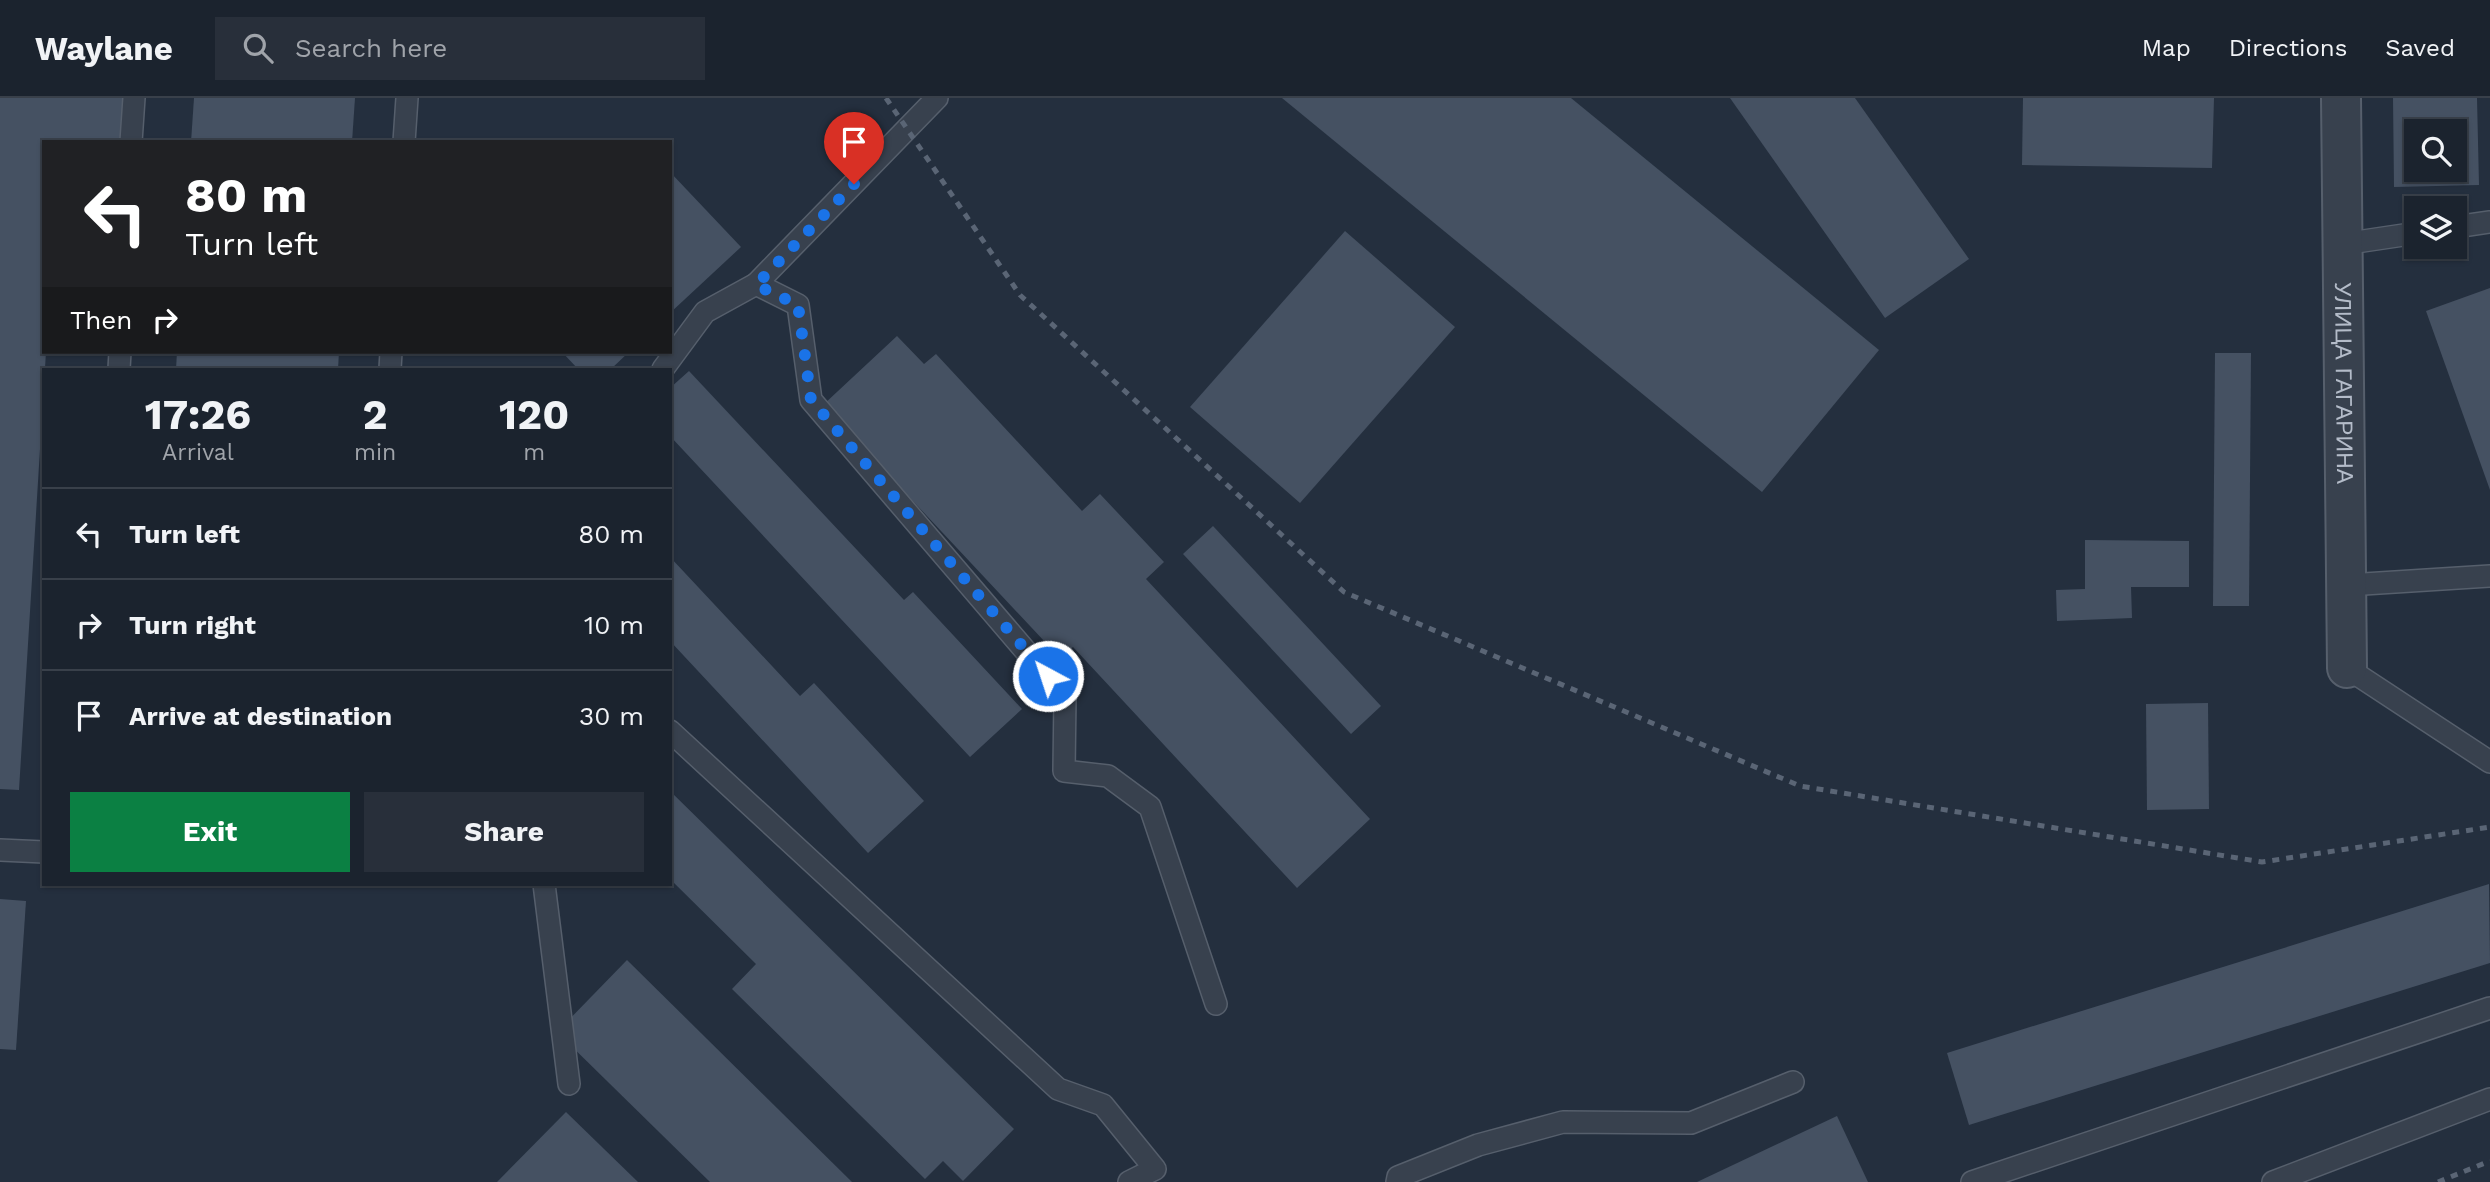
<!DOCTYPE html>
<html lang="en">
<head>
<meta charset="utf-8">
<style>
  :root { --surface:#1b232e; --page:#282f3a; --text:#f1f3f6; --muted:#a0a4aa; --line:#39404a; --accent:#0b8043 }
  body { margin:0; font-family:"Work Sans",sans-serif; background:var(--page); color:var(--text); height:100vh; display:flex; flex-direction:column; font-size:26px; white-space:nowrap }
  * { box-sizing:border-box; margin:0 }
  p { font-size:23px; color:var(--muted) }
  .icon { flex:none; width:38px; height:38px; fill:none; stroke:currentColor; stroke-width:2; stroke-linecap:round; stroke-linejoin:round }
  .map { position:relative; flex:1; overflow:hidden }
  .details { position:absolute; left:42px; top:270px; width:630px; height:518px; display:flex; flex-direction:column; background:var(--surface); border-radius:0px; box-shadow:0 2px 5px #0004,0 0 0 2px var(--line) }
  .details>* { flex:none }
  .top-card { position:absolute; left:42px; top:42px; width:630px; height:214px; border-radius:0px; box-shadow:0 2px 5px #0004,0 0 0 2px var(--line); background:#202124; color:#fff; overflow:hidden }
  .tools { position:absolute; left:2404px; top:21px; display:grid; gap:14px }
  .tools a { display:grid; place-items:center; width:63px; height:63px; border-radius:0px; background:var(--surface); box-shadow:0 2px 5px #0004,0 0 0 2px var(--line); font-size:35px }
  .pin { position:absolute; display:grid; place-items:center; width:60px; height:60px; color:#fff; margin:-72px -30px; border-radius:50% 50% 50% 0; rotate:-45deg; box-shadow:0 0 7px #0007 }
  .pin .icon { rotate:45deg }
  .me { position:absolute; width:77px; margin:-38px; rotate:320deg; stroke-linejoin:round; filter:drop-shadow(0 0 5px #0008) }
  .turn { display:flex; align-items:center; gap:24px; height:147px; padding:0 28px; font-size:32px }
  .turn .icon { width:91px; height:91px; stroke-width:2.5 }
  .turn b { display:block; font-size:49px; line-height:60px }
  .then { display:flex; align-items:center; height:66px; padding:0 28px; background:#0003; gap:14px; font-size:26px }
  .eta { display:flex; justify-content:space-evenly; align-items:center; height:119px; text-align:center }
  .eta b { font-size:42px; font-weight:700; line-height:49px }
  .action { display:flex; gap:14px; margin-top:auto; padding:14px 28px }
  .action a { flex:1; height:80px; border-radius:0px; background:var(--accent); color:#fff; font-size:28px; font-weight:700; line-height:80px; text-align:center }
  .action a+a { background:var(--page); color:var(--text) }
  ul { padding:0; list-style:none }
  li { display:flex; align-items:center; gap:21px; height:91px; padding:0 28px; border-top:2px solid var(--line) }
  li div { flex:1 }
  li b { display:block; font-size:26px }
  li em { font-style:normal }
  header { display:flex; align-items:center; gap:42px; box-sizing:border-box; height:98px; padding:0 35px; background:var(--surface); border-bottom:2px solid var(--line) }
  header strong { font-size:33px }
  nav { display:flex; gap:38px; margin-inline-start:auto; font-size:24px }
  .search { width:490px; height:63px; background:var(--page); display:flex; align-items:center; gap:18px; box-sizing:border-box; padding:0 24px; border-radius:0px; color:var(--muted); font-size:26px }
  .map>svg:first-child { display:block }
  .building { fill:#455162; fill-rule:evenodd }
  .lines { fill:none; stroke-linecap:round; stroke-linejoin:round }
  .service-casing { stroke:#565f6c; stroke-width:24 }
  .minor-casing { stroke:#565f6c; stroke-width:42 }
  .service { stroke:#38414e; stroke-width:21 }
  .minor { stroke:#38414e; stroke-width:38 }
  .rail { stroke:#5a6575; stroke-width:5; stroke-dasharray:7 7; stroke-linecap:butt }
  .route { stroke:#1a73e8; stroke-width:12; stroke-dasharray:0 21.6 }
  .labels { text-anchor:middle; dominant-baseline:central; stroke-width:5; stroke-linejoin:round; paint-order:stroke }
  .street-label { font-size:23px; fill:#b4bcc9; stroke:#1d2633 }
</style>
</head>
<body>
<header>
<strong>Waylane</strong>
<div class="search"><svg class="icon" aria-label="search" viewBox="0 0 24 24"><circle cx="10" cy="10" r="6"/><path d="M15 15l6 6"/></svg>Search here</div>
<nav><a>Map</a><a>Directions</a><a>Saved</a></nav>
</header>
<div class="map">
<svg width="2490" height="1084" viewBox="0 0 2490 1084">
  <rect width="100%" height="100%" fill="#242f3e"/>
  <g class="building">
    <path d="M 0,0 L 126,0 L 122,44 L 44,44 L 46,254 L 19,692 L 0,691 Z"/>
    <path d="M 194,0 L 355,0 L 352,44 L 191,44 Z"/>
    <path d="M 1282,0 L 1571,0 L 1879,252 L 1762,394 Z"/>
    <path d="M 1730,0 L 1855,0 L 1969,161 L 1885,220 Z"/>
    <path d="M 2023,0 L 2214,0 L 2212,70 L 2022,67 Z"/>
    <path d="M 2393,0 L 2477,0 L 2479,87 L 2394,89 ZM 2417,33 L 2455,33 L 2455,72 L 2417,72 Z"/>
    <path d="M 670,74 L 741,149 L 670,215 Z"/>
    <path d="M 1345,133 L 1455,229 L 1300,405 L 1190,309 Z"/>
    <path d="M 2490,190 L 2490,392 L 2426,213 Z"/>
    <path d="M 897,238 L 924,266 L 936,256 L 1082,413 L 1100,396 L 1164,464 L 1146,481 L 1370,721 L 1297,790 L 1073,549 L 1060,560 L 823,307 Z"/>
    <path d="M 177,254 L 339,254 L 338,271 L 176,271 Z"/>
    <path d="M 562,254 L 629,254 L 611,271 L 578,271 Z"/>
    <path d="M 2215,255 L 2251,255 L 2249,508 L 2213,508 Z"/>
    <path d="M 689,273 L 904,502 L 913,494 L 1022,611 L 970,659 L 670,338 L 670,290 Z"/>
    <path d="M 1213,428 L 1381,608 L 1351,636 L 1183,456 Z"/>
    <path d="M 2085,442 L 2189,443 L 2189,489 L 2131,489 L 2132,520 L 2057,523 L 2056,492 L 2085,491 Z"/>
    <path d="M 670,459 L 800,598 L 814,585 L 924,703 L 868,755 L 670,543 Z"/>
    <path d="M 2208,605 L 2209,711 L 2147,712 L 2146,606 Z"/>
    <path d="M 670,693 L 1014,1031 L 963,1083 L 943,1063 L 925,1081 L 732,891 L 756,866 L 670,781 Z"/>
    <path d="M 2489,786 L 2490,865 L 1969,1027 L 1947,955 Z"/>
    <path d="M 0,801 L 26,803 L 16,952 L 0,951 Z"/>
    <path d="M 627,862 L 852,1084 L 710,1084 L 557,934 Z"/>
    <path d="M 566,1014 L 638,1084 L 497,1084 Z"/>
    <path d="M 1837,1018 L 1868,1084 L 1697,1084 Z"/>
  </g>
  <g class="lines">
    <defs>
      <g id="service">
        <path d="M 131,44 L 134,0"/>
        <path d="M 404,44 L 407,0"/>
        <path d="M 2455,129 L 2490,124"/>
        <path d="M 2343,146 L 2417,135"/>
        <path d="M 756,186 L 798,207 L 811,302 L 1065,599 L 1064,673 L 1108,678 L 1150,709 L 1216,906"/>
        <path d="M 119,271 L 120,254"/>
        <path d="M 390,271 L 391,254"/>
        <path d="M 663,271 L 705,214 L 756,186 L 937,0"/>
        <path d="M 2348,487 L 2490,478"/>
        <path d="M 2347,570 L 2490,664"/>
        <path d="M 670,633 L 1058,991 L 1103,1007 L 1155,1071 L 1129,1084"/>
        <path d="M 0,752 L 44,754"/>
        <path d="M 544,786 L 569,986"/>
        <path d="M 1397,1084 L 1398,1079 L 1478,1047 L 1563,1024 L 1691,1025 L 1793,984"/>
        <path d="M 1972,1084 L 2490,910"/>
        <path d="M 2273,1084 L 2490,1001"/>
      </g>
      <g id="minor">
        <path id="s1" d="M 2341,0 L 2347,570"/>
      </g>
    </defs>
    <use href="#service" class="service-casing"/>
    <use href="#minor" class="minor-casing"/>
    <use href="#service" class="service"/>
    <use href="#minor" class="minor"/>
    <g class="rail">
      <path d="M 886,0 L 1020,197 L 1344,494 L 1800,688 L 2262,764 L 2490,729"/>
      <path d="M 2438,1084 L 2490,1063"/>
    </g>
  </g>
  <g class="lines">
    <path class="route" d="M 854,86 L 756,187 L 798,207 L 811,302 L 1048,578"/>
  </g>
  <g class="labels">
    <g class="street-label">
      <text stroke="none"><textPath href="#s1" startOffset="285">УЛИЦА ГАГАРИНА</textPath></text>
    </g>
  </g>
</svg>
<div class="tools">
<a><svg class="icon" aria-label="search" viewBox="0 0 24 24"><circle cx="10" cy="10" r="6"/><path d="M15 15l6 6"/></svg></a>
<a><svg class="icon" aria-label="layers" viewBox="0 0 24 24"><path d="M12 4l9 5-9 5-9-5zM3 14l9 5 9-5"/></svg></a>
</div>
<div class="pin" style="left:854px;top:86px;background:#d93025"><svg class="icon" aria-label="arrive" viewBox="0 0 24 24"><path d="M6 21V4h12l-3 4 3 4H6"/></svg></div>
<svg class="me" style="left:1048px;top:578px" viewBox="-20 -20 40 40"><circle r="17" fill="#1a73e8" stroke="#fff" stroke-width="3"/><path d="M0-11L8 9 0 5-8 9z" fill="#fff"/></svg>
<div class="top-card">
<div class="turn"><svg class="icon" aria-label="left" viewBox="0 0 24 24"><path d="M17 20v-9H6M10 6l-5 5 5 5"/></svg><div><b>80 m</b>Turn left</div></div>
<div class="then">Then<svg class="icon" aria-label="right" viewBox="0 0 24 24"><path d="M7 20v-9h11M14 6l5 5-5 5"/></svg></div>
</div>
<section class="details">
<div class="eta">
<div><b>17:26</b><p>Arrival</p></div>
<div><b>2</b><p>min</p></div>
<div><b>120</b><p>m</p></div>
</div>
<ul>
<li><svg class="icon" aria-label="left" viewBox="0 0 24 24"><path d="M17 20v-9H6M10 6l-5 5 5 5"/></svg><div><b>Turn left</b></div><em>80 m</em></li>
<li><svg class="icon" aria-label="right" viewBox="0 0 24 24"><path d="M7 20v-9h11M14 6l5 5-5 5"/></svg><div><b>Turn right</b></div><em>10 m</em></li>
<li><svg class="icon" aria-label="arrive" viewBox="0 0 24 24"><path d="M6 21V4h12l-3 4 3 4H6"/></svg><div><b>Arrive at destination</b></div><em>30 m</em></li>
</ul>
<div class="action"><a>Exit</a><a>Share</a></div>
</section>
</div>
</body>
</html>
